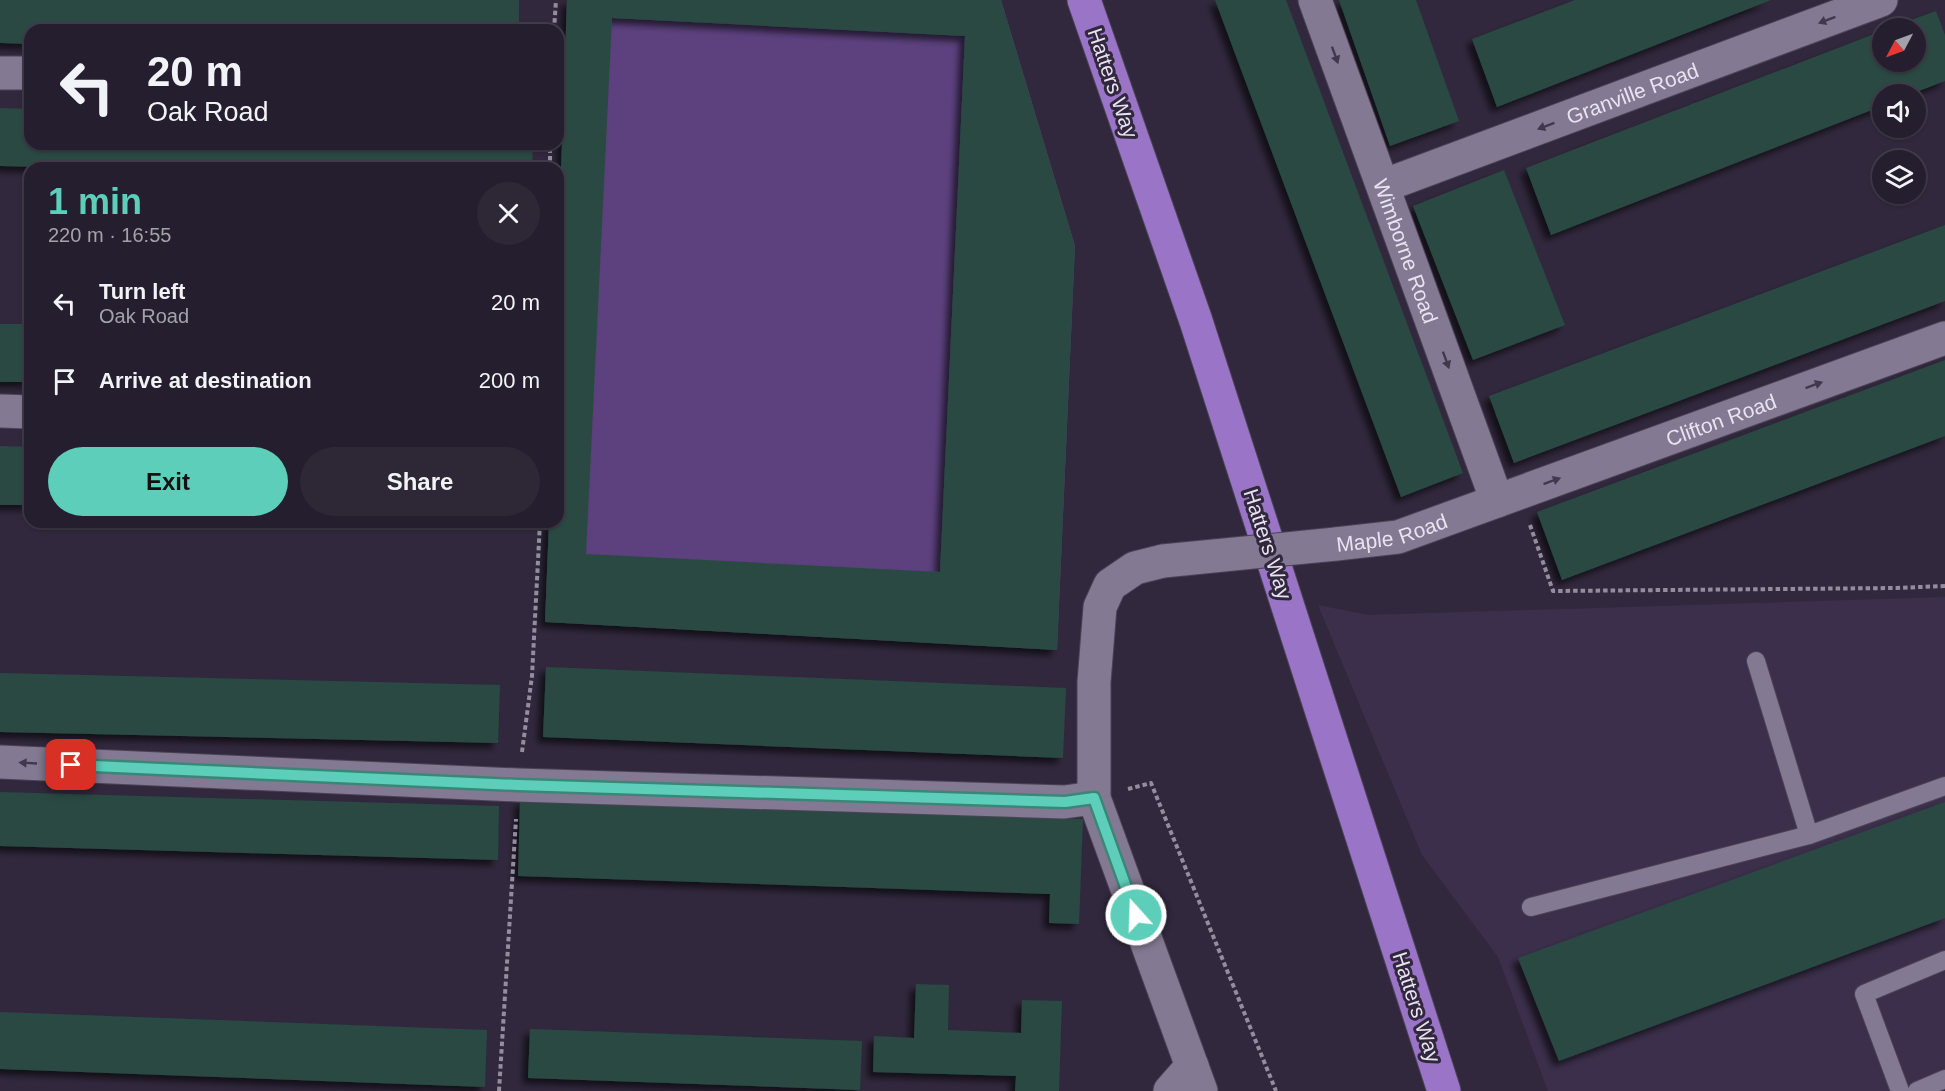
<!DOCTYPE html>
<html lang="en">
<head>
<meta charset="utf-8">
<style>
  :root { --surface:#251e2e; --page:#2d2736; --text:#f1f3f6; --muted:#a3a2aa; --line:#423c4a; --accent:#5dceb9 }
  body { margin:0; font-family:Arial,sans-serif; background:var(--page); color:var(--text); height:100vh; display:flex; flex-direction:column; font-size:22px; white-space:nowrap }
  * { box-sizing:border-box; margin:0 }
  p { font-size:20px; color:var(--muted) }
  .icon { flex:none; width:33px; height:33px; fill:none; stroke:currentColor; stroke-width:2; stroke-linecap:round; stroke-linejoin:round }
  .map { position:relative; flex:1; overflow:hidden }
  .details { position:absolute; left:24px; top:162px; width:540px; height:366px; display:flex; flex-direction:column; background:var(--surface); border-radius:18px; box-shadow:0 2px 4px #0004,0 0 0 2px var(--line) }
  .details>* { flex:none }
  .guide { position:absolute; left:24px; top:24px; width:540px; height:126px; border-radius:18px; box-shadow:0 2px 4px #0004,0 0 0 2px var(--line); background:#251e2e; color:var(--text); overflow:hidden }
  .needle { width:39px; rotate:229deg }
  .controls { position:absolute; left:1872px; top:18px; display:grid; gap:12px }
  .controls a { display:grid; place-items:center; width:54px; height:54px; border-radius:50%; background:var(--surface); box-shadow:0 2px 4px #0004,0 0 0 2px var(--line); font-size:30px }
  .pin { position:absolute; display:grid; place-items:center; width:51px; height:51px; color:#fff; margin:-26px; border-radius:12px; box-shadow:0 3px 9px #0006 }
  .me { position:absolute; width:66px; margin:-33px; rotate:340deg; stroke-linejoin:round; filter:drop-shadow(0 0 4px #0008) }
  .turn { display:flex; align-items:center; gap:21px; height:126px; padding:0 24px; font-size:27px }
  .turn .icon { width:78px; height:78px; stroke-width:2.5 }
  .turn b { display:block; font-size:42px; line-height:51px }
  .round { display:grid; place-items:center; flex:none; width:63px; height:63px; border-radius:32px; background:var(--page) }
  .head { display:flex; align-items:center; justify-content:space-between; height:102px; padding:0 24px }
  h1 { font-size:36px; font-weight:700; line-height:45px; color:var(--accent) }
  .action { display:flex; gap:12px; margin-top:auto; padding:12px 24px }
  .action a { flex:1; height:69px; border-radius:36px; background:var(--accent); color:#111; font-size:24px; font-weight:700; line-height:69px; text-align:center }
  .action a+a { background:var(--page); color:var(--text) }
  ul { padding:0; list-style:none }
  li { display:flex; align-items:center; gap:18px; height:78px; padding:0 24px }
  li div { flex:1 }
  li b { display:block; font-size:22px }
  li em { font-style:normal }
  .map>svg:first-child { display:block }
  .built { fill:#3b2f4b }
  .green { fill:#5c417e }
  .building { fill:#294a43; fill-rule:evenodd; filter:url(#shadow) }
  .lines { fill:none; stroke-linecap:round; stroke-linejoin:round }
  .service-casing { stroke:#4b4355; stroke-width:20 }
  .minor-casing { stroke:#4b4355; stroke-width:35 }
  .primary-casing { stroke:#4b4355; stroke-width:35 }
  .path { stroke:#938d9e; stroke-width:4; stroke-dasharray:4.5 3; stroke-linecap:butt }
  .service { stroke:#837992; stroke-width:18 }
  .minor { stroke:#837992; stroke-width:33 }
  .primary { stroke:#9a74c7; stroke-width:33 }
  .minor-bridge-casing { stroke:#4b4355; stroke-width:35; stroke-linecap:butt }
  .minor-bridge { stroke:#837992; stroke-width:33 }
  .oneway { fill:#41384e }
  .route-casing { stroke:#3c8678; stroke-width:15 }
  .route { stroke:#5dceb9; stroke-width:10 }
  .labels { text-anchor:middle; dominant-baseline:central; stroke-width:6; stroke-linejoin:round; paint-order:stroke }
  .street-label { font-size:21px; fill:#e8e3f1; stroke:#31283d }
</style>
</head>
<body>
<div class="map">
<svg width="1945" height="1091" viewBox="0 0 1945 1091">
  <defs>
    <filter id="shadow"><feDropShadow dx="-5.5" dy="5.5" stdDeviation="3" flood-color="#0009"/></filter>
  </defs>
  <rect width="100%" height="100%" fill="#31283d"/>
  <path class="built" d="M 1945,597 L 1945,1091 L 1548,1091 L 1498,957 L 1422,855 L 1318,605 L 1368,615 Z"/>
  <path class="green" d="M 567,0 L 1001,0 L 1075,246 L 1057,650 L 545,622 L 549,522 L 558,522 L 558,257 Z"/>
  <g class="building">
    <path d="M 0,0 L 519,0 L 519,30 L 30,30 L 30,44 L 0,43 Z"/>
    <path d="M 567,0 L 1001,0 L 1075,246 L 1057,650 L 545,622 L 549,522 L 558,522 L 558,257 ZM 612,18 L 965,36 L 940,572 L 586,554 Z"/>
    <path d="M 1215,0 L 1286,0 L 1463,473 L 1401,497 Z"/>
    <path d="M 1339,0 L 1416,0 L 1459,121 L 1390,146 Z"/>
    <path d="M 1575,0 L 1771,0 L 1497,107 L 1472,39 Z"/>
    <path d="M 1936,11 L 1945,35 L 1945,81 L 1911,94 L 1882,94 L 1882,106 L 1551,235 L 1526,168 L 1882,31 L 1882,62 L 1916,62 L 1916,28 L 1889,28 Z"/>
    <path d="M 0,108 L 30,109 L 30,144 L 533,144 L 532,168 L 83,168 L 0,166 Z"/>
    <path d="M 1504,170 L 1565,325 L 1473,360 L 1413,206 Z"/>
    <path d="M 1945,225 L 1945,301 L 1514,463 L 1489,396 Z"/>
    <rect x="0" y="324" width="30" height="58"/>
    <path d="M 1945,360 L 1945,436 L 1562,580 L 1537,512 Z"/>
    <path d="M 0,446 L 30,447 L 30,505 L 0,505 Z"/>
    <path d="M 546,667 L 1066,688 L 1063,758 L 543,737 Z"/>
    <path d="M 0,673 L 500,685 L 498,743 L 0,732 Z"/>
    <path d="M 0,792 L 499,806 L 498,860 L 0,846 Z"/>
    <path d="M 520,800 L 1083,819 L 1079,924 L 1049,923 L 1050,894 L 518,876 Z"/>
    <path d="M 1945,802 L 1945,918 L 1559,1061 L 1518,958 Z"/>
    <path d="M 916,984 L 949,985 L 948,1030 L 1021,1033 L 1022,1000 L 1062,1001 L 1059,1091 L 1015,1091 L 1016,1076 L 873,1072 L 874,1036 L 914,1038 Z"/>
    <path d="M 0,1012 L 487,1030 L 485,1087 L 0,1069 Z"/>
    <path d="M 530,1029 L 862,1041 L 860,1090 L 528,1078 Z"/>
  </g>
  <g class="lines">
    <defs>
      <g id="service">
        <path d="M 1756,661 L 1809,835"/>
        <path d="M 1531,907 L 1809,835 L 1945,786"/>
        <path d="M 1900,1091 L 1864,994 L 1945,960"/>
        <path d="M 1917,1091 L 1945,1079"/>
      </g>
      <g id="minor">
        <path id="s1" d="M 1315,0 L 1497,501"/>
        <path d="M 0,73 L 30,73"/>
        <path id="s2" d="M 1383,186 L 1881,0"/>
        <path d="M 0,411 L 30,412"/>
        <path id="s3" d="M 1336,544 L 1398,537 L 1945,338"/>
        <path d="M 1163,561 L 1135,568 L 1110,585 L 1100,607 L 1094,682 L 1094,798 L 1201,1091"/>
        <path d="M 0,762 L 518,785 L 1064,802 L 1094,798"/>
        <path d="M 1170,1091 L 1192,1066"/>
      </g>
      <path id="primary" d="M 1084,0 L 1196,321 L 1444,1091"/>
    </defs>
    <use href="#service" class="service-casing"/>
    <use href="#minor" class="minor-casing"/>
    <use href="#primary" class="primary-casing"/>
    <g class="path">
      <path d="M 554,30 L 556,0"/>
      <path d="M 550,168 L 550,144"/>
      <path d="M 1530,525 L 1553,591 L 1897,588 L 1945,586"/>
      <path d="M 522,752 L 532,676 L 540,522"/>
      <path d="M 1128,789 L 1151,783 L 1276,1091"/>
      <path d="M 499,1091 L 516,819"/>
    </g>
    <use href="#service" class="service"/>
    <use href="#minor" class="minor"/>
    <use href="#primary" class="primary"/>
    <defs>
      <path id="minor-bridge" d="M 1163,561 L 1336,544"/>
    </defs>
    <use href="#minor-bridge" class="minor-bridge-casing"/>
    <use href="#minor-bridge" class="minor-bridge"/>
  </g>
  <defs><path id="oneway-solid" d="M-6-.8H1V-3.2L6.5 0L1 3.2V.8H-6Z" transform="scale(1.5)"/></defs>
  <g class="oneway">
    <use href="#oneway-solid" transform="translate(1827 20) rotate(159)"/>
    <use href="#oneway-solid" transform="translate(1335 55) rotate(70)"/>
    <use href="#oneway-solid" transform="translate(1546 126) rotate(159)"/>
    <use href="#oneway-solid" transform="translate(1446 360) rotate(70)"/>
    <use href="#oneway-solid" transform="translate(1814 385) rotate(-20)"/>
    <use href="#oneway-solid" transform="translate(1552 481) rotate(-20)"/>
    <use href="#oneway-solid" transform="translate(28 763) rotate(-177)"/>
  </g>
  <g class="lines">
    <defs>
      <path id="route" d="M 71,765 L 518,785 L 1065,802 L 1094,798 L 1136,915"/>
    </defs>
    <use href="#route" class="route-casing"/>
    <use href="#route" class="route"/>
  </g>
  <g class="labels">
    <g class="street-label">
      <text transform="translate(1113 83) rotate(71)">Hatters Way</text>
      <text stroke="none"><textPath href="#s2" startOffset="266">Granville Road</textPath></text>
      <text stroke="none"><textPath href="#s1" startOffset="267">Wimborne Road</textPath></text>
      <text stroke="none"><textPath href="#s3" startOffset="406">Clifton Road</textPath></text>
      <text stroke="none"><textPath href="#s3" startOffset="57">Maple Road</textPath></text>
      <text transform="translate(1268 544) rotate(72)">Hatters Way</text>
      <text transform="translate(1417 1007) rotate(72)">Hatters Way</text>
    </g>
  </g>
</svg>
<div class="controls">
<a><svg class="needle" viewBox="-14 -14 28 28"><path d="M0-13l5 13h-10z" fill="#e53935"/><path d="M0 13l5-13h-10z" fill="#a3a2aa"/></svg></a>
<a><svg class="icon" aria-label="sound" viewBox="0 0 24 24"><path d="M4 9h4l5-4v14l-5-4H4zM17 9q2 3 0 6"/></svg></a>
<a><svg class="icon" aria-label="layers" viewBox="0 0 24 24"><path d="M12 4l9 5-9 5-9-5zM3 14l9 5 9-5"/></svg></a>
</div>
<div class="pin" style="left:71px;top:765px;background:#d93025"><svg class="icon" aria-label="arrive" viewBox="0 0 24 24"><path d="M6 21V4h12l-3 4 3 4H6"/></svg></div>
<svg class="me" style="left:1136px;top:915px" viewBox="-20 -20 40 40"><circle r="17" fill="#5dceb9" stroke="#fff" stroke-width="3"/><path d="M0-11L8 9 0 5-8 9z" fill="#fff"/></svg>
<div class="guide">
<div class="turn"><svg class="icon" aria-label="left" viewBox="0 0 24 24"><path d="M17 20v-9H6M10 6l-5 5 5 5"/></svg><div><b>20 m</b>Oak Road</div></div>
</div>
<section class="details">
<div class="head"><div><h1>1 min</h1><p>220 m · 16:55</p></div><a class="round"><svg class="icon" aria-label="close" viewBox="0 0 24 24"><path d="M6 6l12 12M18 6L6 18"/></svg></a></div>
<ul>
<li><svg class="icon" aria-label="left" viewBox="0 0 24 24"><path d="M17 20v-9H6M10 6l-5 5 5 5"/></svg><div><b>Turn left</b><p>Oak Road</p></div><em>20 m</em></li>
<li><svg class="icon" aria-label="arrive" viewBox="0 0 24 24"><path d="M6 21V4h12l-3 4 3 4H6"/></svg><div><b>Arrive at destination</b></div><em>200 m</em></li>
</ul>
<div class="action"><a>Exit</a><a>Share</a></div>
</section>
</div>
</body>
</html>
